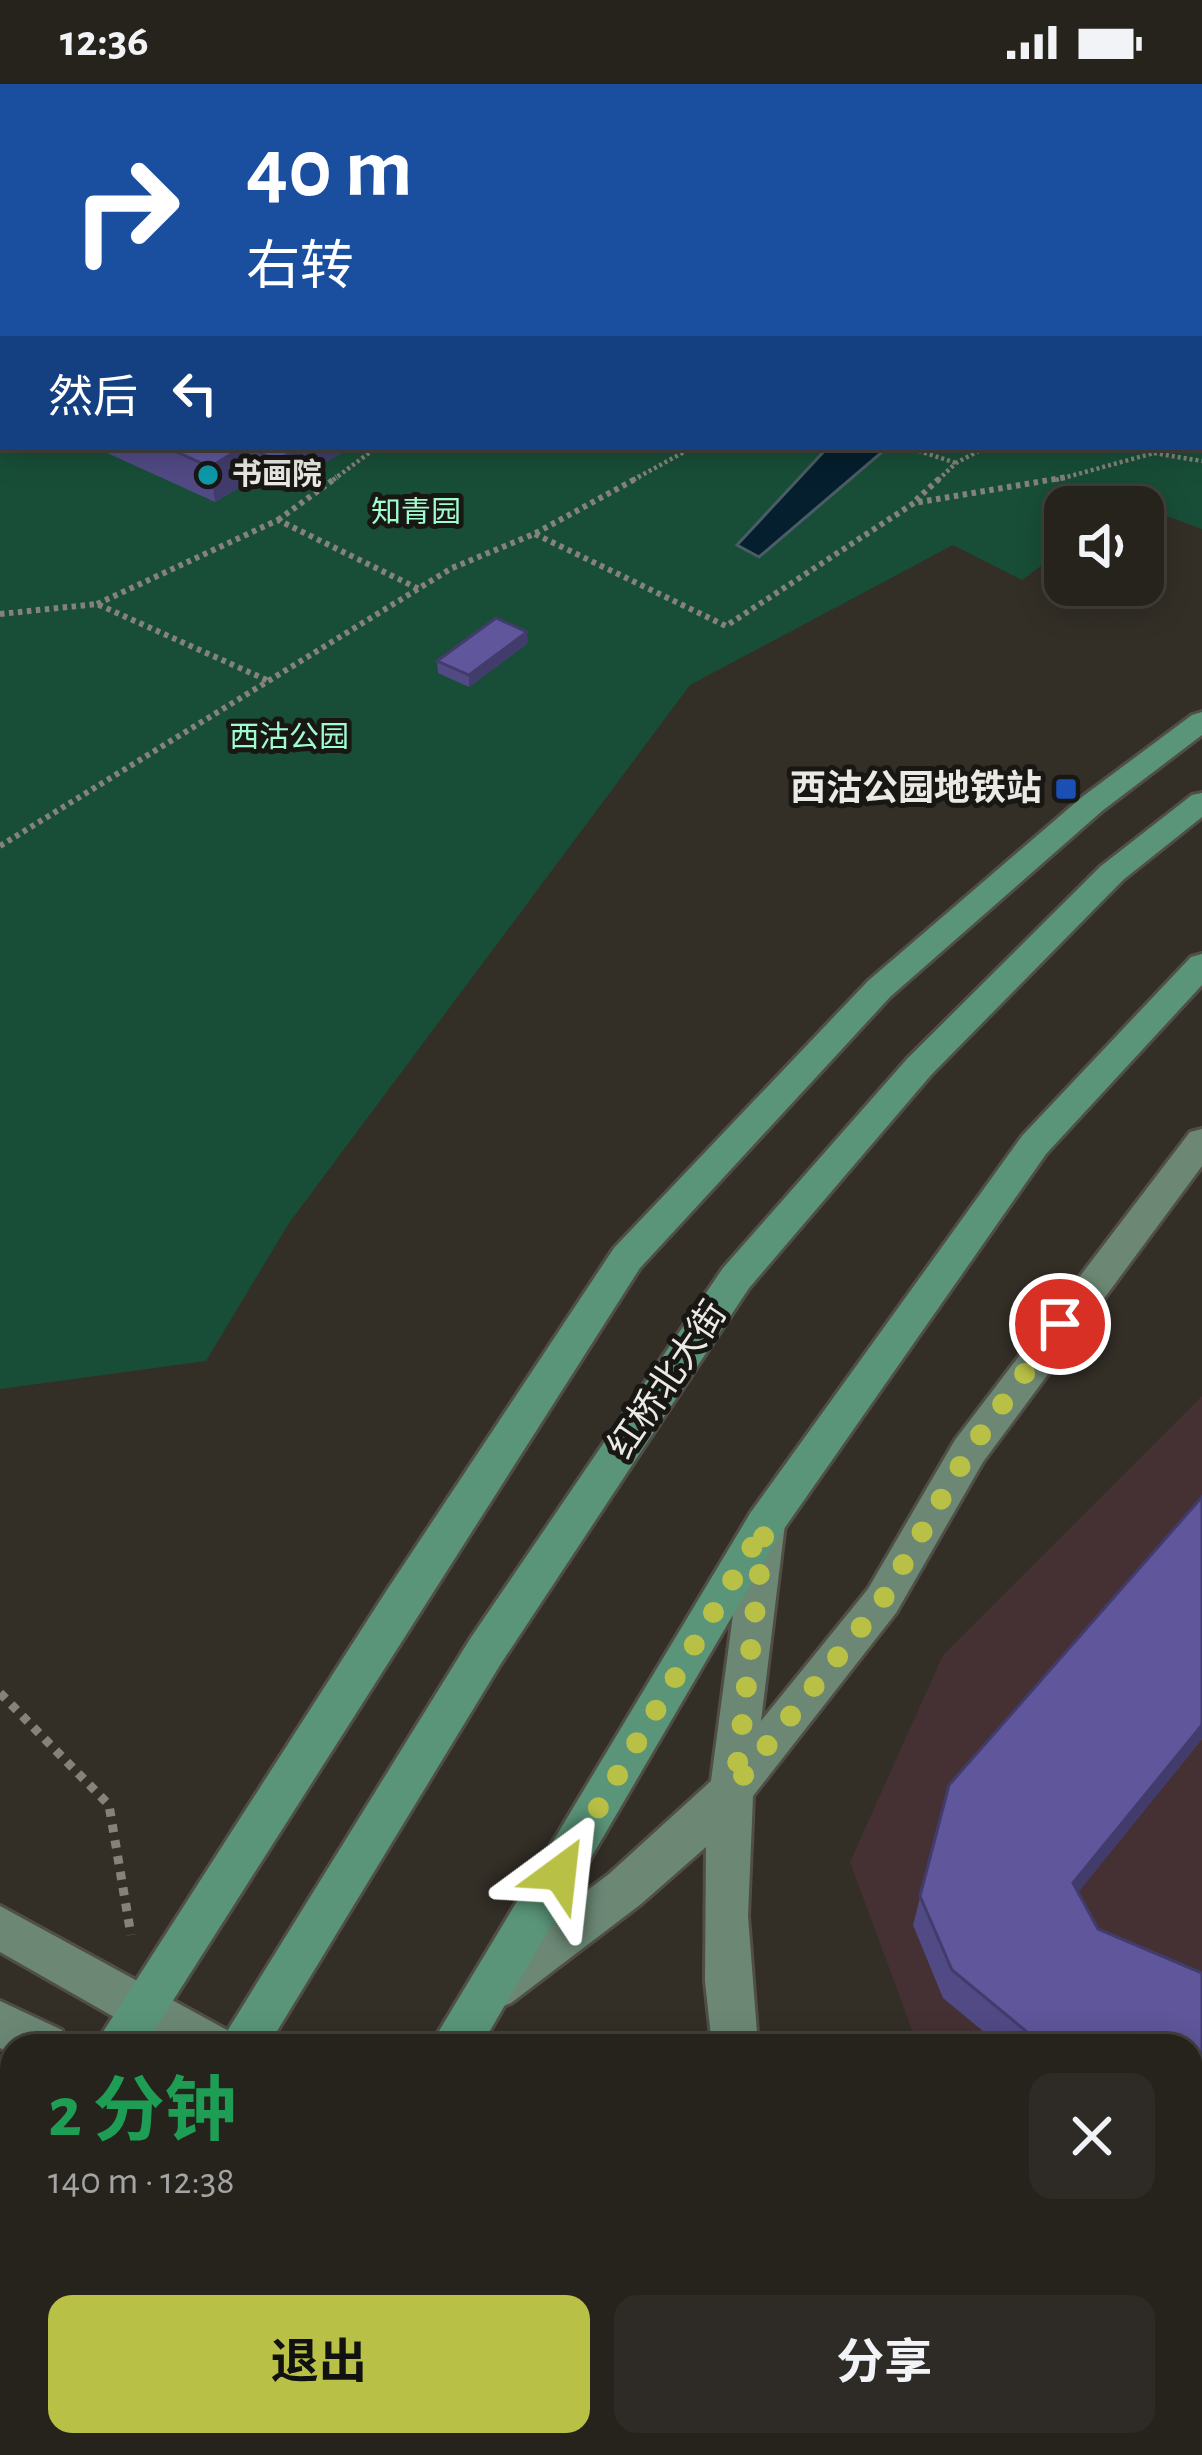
<!DOCTYPE html>
<html lang="zh">
<head>
<meta charset="utf-8">
<style>
  :root { --surface:#26231d; --page:#2e2b26; --text:#f1f3f6; --muted:#a4a4a4; --line:#42403b; --accent:#b9c046 }
  body { margin:0; font-family:"Alegreya Sans","Noto Sans SC",sans-serif; background:var(--page); color:var(--text); height:100vh; display:flex; flex-direction:column; font-size:45px; white-space:nowrap }
  * { box-sizing:border-box; margin:0 }
  p { font-size:39px; color:var(--muted) }
  .icon { flex:none; width:66px; height:66px; fill:none; stroke:currentColor; stroke-width:2; stroke-linecap:round; stroke-linejoin:round }
  .map { position:relative; flex:1; overflow:hidden }
  .drawer { position:absolute; left:0px; top:1950px; width:1203px; height:423px; display:flex; flex-direction:column; background:var(--surface); border-radius:36px 36px 0 0; box-shadow:0 6px 30px #0003,0 0 0 3px var(--line) }
  .drawer>* { flex:none }
  .banner { position:absolute; left:0px; top:0px; width:1203px; height:366px; box-shadow:0 6px 30px #0003,0 0 0 3px var(--line); background:#1a4fa0; color:#fff; overflow:hidden }
  .buttons { position:absolute; left:1044px; top:402px; display:grid; gap:24px }
  .buttons a { display:grid; place-items:center; width:120px; height:120px; border-radius:24px; background:var(--surface); box-shadow:0 6px 30px #0003,0 0 0 3px var(--line); font-size:60px }
  .pin { position:absolute; display:grid; place-items:center; width:102px; height:102px; color:#fff; margin:-51px; border:6px solid #fff; border-radius:50%; box-shadow:0 3px 12px #0007 }
  .me { position:absolute; width:132px; margin:-66px; rotate:30deg; stroke-linejoin:round; filter:drop-shadow(0 0 9px #0008) }
  .turn { display:flex; align-items:center; gap:42px; height:252px; padding:0 48px; font-size:54px }
  .turn .icon { width:156px; height:156px; stroke-width:2.5 }
  .turn b { display:block; font-size:84px; line-height:102px }
  .then { display:flex; align-items:center; height:114px; padding:0 48px; background:#0003; gap:24px; font-size:45px }
  .round { display:grid; place-items:center; flex:none; width:126px; height:126px; border-radius:24px; background:var(--page) }
  .head { display:flex; align-items:center; justify-content:space-between; height:204px; padding:0 48px }
  h1 { font-size:72px; font-weight:700; line-height:90px; color:#1e9e55 }
  .button { display:flex; gap:24px; margin-top:auto; padding:24px 48px }
  .button a { flex:1; height:138px; border-radius:24px; background:var(--accent); color:#111; font-size:48px; font-weight:700; line-height:138px; text-align:center }
  .button a+a { background:var(--page); color:var(--text) }
  .status { display:flex; justify-content:space-between; align-items:center; height:84px; padding:0 60px; background:var(--surface); direction:ltr }
  .status svg { height:33px; fill:currentColor }
  .map>svg:first-child { display:block }
  .education { fill:#453134 }
  .green { fill:#184e37; fill-rule:evenodd }
  .water { fill:#051f2e; stroke:#4a5c65; stroke-width:3 }
  .lines { fill:none; stroke-linecap:round; stroke-linejoin:round }
  .secondary-casing { stroke:#504e47; stroke-width:6 }
  .primary-casing { stroke:#504e47; stroke-width:6 }
  .path-far2 { stroke:#85827b; stroke-width:4.5; stroke-dasharray:3 3; stroke-linecap:butt }
  .path-far1 { stroke:#85827b; stroke-width:6; stroke-dasharray:4.5 4.5; stroke-linecap:butt }
  .path { stroke:#85827b; stroke-width:9; stroke-dasharray:8 8; stroke-linecap:butt }
  .secondary { fill:#6c8875; fill-rule:evenodd }
  .primary { fill:#5a9579; fill-rule:evenodd }
  .wall { fill:#524a85 }
  .shaded-wall { fill:#423c6c }
  .building { fill:#5f569b; stroke:#423c6c; stroke-width:3 }
  .route { stroke:#b9c046; stroke-width:21; stroke-dasharray:0 37.8 }
  .culture-dot { fill:#0f9aa8; stroke:#191714; stroke-width:4.5 }
  .transit-dot { fill:#1a4fb4; stroke:#191714; stroke-width:4.5 }
  .labels { text-anchor:middle; dominant-baseline:central; stroke-width:10; stroke-linejoin:round; paint-order:stroke }
  .far-poi-label { font-size:30px; font-weight:bold; fill:#ebe9e4; stroke:#191714; text-anchor:start }
  .far-park-label { font-size:30px; fill:#9ffcce; stroke:#191714 }
  .poi-label { font-size:36px; font-weight:bold; fill:#ebe9e4; stroke:#191714; text-anchor:end }
  .street-label { font-size:36px; fill:#ebe9e4; stroke:#191714 }
</style>
</head>
<body>
<div class="status"><b>12:36</b><svg viewBox="0 0 49 12"><path d="M0 12V9h3v3zM5 12V6h3v6zM10 12V3h3v9zM15 12V0h3v12zM26 1h20v11H26zM47 4h2v5h-2z"/></svg></div>
<div class="map">
<svg width="1202" height="2371" viewBox="0 0 1202 2371">
  <rect width="100%" height="100%" fill="#332f27"/>
  <path class="education" d="M 1202,1312 L 1202,2183 L 1191,2177 L 1191,1962 L 918,1962 L 850,1778 L 943,1571 Z"/>
  <path class="green" d="M 0,0 L 1202,0 L 1202,445 L 1129,418 L 1122,423 L 1065,423 L 1065,464 L 1022,496 L 953,461 L 690,601 L 289,1139 L 206,1277 L 0,1305 ZM 3,3 L 1200,3 L 1200,363 L 3,363 Z"/>
  <path class="water" d="M 828,363 L 888,363 L 759,473 L 737,461 Z"/>
  <g class="lines">
    <defs>
      <g id="secondary">
        <path d="M 1202,1045 L 1202,1082 L 983,1378 L 896,1529 L 753,1712 L 748,1832 L 758,1962 L 712,1962 L 705,1897 L 706,1763 L 641,1820 L 511,1919 L 495,1925 L 479,1919 L 472,1903 L 479,1887 L 609,1790 L 711,1697 L 745,1440 L 751,1428 L 765,1423 L 779,1428 L 785,1440 L 761,1637 L 868,1505 L 955,1356 L 1190,1048 Z"/>
        <path d="M 0,1822 L 227,1946 L 233,1962 L 165,1962 L 0,1868 Z"/>
        <path d="M 0,1917 L 62,1946 L 68,1962 L 12,1962 L 12,1970 L 0,1964 Z"/>
        <path d="M 0,2180 L 12,2185 L 12,2237 L 0,2232 Z"/>
        <path d="M 205,2361 L 300,2361 L 304,2371 L 202,2371 Z"/>
        <path d="M 417,2361 L 483,2361 L 487,2371 L 421,2371 Z"/>
        <path d="M 690,2361 L 756,2361 L 760,2371 L 694,2371 Z"/>
        <path d="M 924,2361 L 993,2361 L 997,2371 L 928,2371 Z"/>
      </g>
      <g id="primary">
        <path d="M 1202,628 L 1202,651 L 1102,727 L 890,913 L 640,1184 L 144,1962 L 94,1962 L 385,1509 L 614,1164 L 868,897 L 1082,713 L 1192,631 Z"/>
        <path d="M 1202,709 L 1202,733 L 1123,796 L 931,991 L 749,1204 L 500,1581 L 268,1962 L 218,1962 L 470,1555 L 723,1184 L 907,975 L 1101,782 L 1192,711 Z"/>
        <path d="M 1202,870 L 1202,901 L 1046,1070 L 779,1452 L 481,1962 L 430,1962 L 751,1428 L 1022,1052 L 1191,873 Z"/>
        <path d="M 12,2091 L 12,2158 L 0,2163 L 0,2096 Z"/>
        <path d="M 12,2310 L 12,2361 L 27,2361 L 21,2371 L 0,2371 L 0,2315 Z"/>
        <path d="M 139,2361 L 194,2361 L 190,2371 L 135,2371 Z"/>
      </g>
    </defs>
    <use href="#secondary" class="secondary-casing"/>
    <use href="#primary" class="primary-casing"/>
    <g class="path-far2">
      <path d="M 735,0 L 739,0 L 735,3"/>
      <path d="M 907,363 L 956,379"/>
      <path d="M 1154,369 L 1202,377"/>
      <path d="M 333,396 L 377,363"/>
      <path d="M 633,396 L 693,363"/>
      <path d="M 938,396 L 956,379 L 986,363"/>
      <path d="M 1056,396 L 1154,369 L 1153,363"/>
    </g>
    <g class="path-far1">
      <path d="M 916,416 L 941,393"/>
      <path d="M 278,436 L 337,393"/>
      <path d="M 535,450 L 726,542 L 914,419 L 1067,393"/>
      <path d="M 97,520 L 278,436 L 419,505"/>
      <path d="M 0,530 L 97,520 L 269,597"/>
      <path d="M 0,762 L 452,484 L 534,450 L 639,393"/>
    </g>
    <path class="path" d="M 0,1609 L 109,1721 L 131,1851"/>
    <use href="#secondary" class="secondary"/>
    <use href="#primary" class="primary"/>
  </g>
  <g class="wall">
    <path d="M 482,0 L 589,0 L 584,3 L 492,3 Z"/>
    <path d="M 3,214 L 3,322 L 0,320 L 0,216 Z"/>
    <path d="M 94,363 L 351,363 L 281,406 L 255,394 L 215,418 Z"/>
    <path d="M 528,559 L 469,603 L 438,589 L 437,577 Z"/>
    <path d="M 1202,1413 L 1202,1655 L 1078,1808 L 1098,1845 L 1202,1889 L 1202,2065 L 1191,2061 L 1191,1962 L 1001,1962 L 943,1914 L 913,1841 L 949,1701 Z"/>
  </g>
  <g class="shaded-wall">
    <path d="M 551,0 L 589,0 L 584,3 L 551,3 Z"/>
    <path d="M 243,363 L 351,363 L 281,406 L 277,376 L 251,365 L 255,394 L 215,418 L 210,383 Z"/>
    <path d="M 527,548 L 528,559 L 469,603 L 469,591 Z"/>
    <path d="M 1202,1641 L 1202,1655 L 1062,1828 L 1073,1799 Z"/>
  </g>
  <g class="building">
    <path d="M 3,214 L 3,290 L 0,289 L 0,216 Z"/>
    <path d="M 166,363 L 243,363 L 210,383 Z"/>
    <path d="M 254,363 L 300,363 L 277,376 L 251,365 Z"/>
    <path d="M 496,534 L 527,548 L 469,591 L 437,577 Z"/>
    <path d="M 1202,1413 L 1202,1641 L 1073,1799 L 1098,1845 L 1202,1889 L 1202,2033 L 1191,2029 L 1191,1962 L 1044,1962 L 952,1886 L 920,1812 L 949,1701 Z"/>
  </g>
  <g class="lines">
    <path class="route" d="M 560,1789 L 765,1441 L 735,1702 L 882,1517 L 969,1367 L 1060,1240"/>
  </g>
  <circle class="culture-dot" cx="208" cy="391" r="12"/>
  <rect class="transit-dot" x="1054" y="693" width="24" height="24" rx="6"/>
  <g class="labels">
    <g class="far-poi-label">
      <text x="232" y="391">书画院</text>
    </g>
    <g class="far-park-label">
      <text x="416" y="429">知青园</text>
      <text x="289" y="654">西沽公园</text>
    </g>
    <g class="poi-label">
      <text x="1042" y="705">西沽公园地铁站</text>
    </g>
    <g class="street-label">
      <text transform="translate(668 1296) rotate(-56)">红桥北大街</text>
    </g>
  </g>
</svg>
<div class="buttons">
<a><svg class="icon" aria-label="sound" viewBox="0 0 24 24"><path d="M4 9h4l5-4v14l-5-4H4zM17 9q2 3 0 6"/></svg></a>
</div>
<div class="pin" style="left:1060px;top:1240px;background:#d93025"><svg class="icon" aria-label="arrive" viewBox="0 0 24 24"><path d="M6 21V4h12l-3 4 3 4H6"/></svg></div>
<svg class="me" style="left:560px;top:1789px" viewBox="-20 -20 40 40"><path d="M0-17L14 15 0 8-14 15z" fill="#b9c046" stroke="#fff" stroke-width="4"/></svg>
<div class="banner">
<div class="turn"><svg class="icon" aria-label="right" viewBox="0 0 24 24"><path d="M7 20v-9h11M14 6l5 5-5 5"/></svg><div><b>40 m</b>右转</div></div>
<div class="then">然后<svg class="icon" aria-label="left" viewBox="0 0 24 24"><path d="M17 20v-9H6M10 6l-5 5 5 5"/></svg></div>
</div>
<section class="drawer">
<div class="head"><div><h1>2 分钟</h1><p>140 m · 12:38</p></div><a class="round"><svg class="icon" aria-label="close" viewBox="0 0 24 24"><path d="M6 6l12 12M18 6L6 18"/></svg></a></div>
<div class="button"><a>退出</a><a>分享</a></div>
</section>
</div>
</body>
</html>
